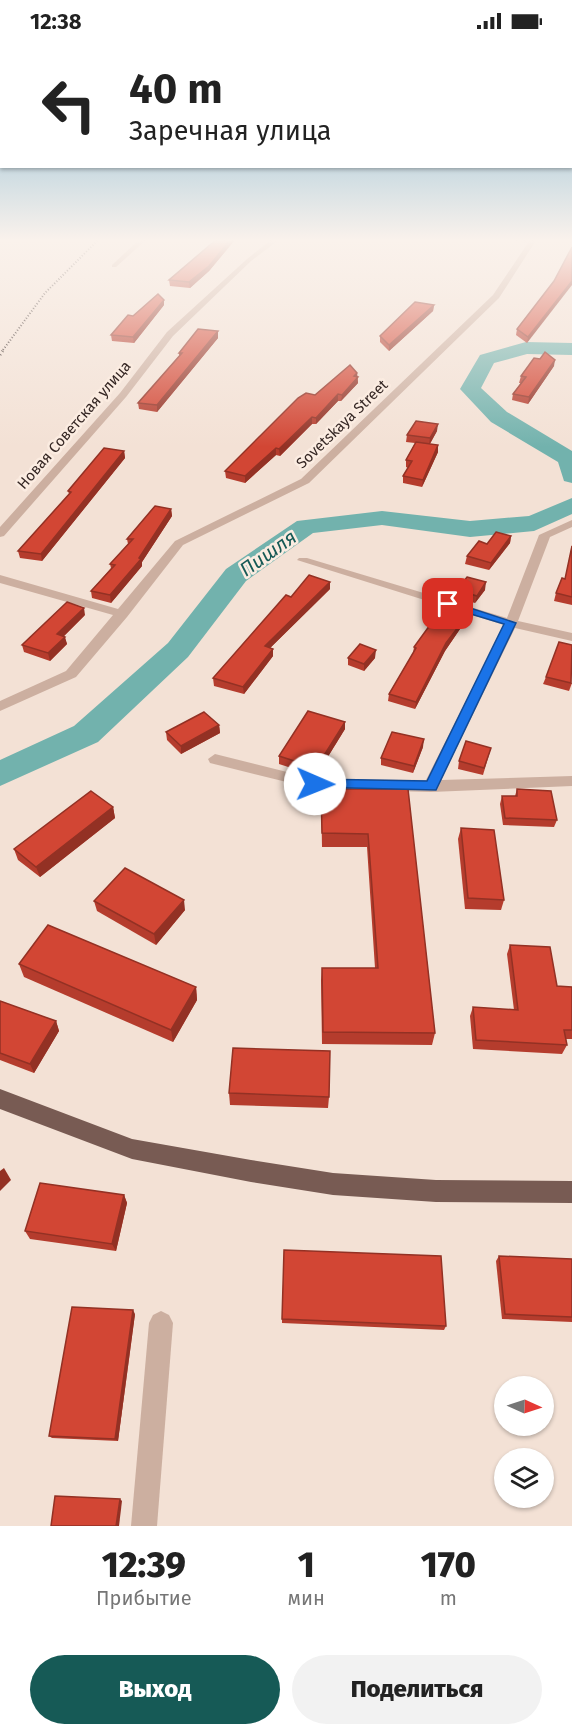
<!DOCTYPE html>
<html lang="ru">
<head>
<meta charset="utf-8">
<style>
  :root { --surface:#fff; --page:#f2f2f2; --text:#222; --muted:#767676; --accent:#165a56 }
  body { margin:0; font-family:"Fira Sans",sans-serif; background:var(--page); color:var(--text); height:100vh; display:flex; flex-direction:column; font-size:22px; white-space:nowrap }
  * { box-sizing:border-box; margin:0 }
  p { font-size:20px; color:var(--muted) }
  .icon { flex:none; width:33px; height:33px; fill:none; stroke:currentColor; stroke-width:2; stroke-linecap:round; stroke-linejoin:round }
  .map { position:relative; height:1484px; overflow:hidden }
  .details { display:flex; flex-direction:column; background:var(--surface); flex:1 }
  .details>* { flex:none }
  .banner { position:absolute; left:0px; top:0px; width:573px; height:126px; box-shadow:0 2px 4px #0004; background:#fff; color:var(--text); overflow:hidden }
  .needle { width:39px; rotate:93deg }
  .tools { position:absolute; left:494px; top:1334px; display:grid; gap:12px }
  .tools a { display:grid; place-items:center; width:60px; height:60px; border-radius:50%; background:var(--surface); box-shadow:0 2px 4px #0004; font-size:30px }
  .pin { position:absolute; display:grid; place-items:center; width:51px; height:51px; color:#fff; margin:-26px; border-radius:12px; box-shadow:0 3px 9px #0006 }
  .me { position:absolute; width:66px; margin:-33px; rotate:91deg; stroke-linejoin:round; filter:drop-shadow(0 0 4px #0008) }
  .turn { display:flex; align-items:center; gap:21px; height:126px; padding:0 30px; font-size:27px }
  .turn .icon { width:78px; height:78px; stroke-width:2.5 }
  .turn b { display:block; font-size:42px; line-height:51px }
  .eta { display:flex; justify-content:space-evenly; align-items:center; height:102px; text-align:center }
  .eta b { font-size:36px; font-weight:800; line-height:42px }
  .primary-button { display:flex; gap:12px; margin-top:auto; padding:12px 30px }
  .primary-button a { flex:1; height:69px; border-radius:36px; background:var(--accent); color:#fff; font-size:24px; font-weight:800; line-height:69px; text-align:center }
  .primary-button a+a { background:var(--page); color:var(--text) }
  .status { display:flex; justify-content:space-between; align-items:center; height:42px; padding:0 30px; background:var(--surface); direction:ltr }
  .status svg { height:16px; fill:currentColor }
  .map>svg:first-child { display:block }
  .lines { fill:none; stroke-linecap:round; stroke-linejoin:round }
  .river { fill:#72b2ad; fill-rule:evenodd }
  .minor { fill:#ccafa0; fill-rule:evenodd }
  .major { fill:#785b53; fill-rule:evenodd }
  .rail-far1 { stroke:#352724; stroke-width:2; stroke-dasharray:1 2; stroke-linecap:butt }
  .rail { stroke:#352724; stroke-width:3; stroke-dasharray:1 3; stroke-linecap:butt }
  .wall { fill:#b53c2d }
  .shaded-wall { fill:#933124 }
  .building { fill:#d24634; stroke:#933124; stroke-width:1.5 }
  .route { fill:#1a73e8; stroke:#114b97; stroke-width:1.5 }
  .labels { text-anchor:middle; dominant-baseline:central; stroke-width:5; stroke-linejoin:round; paint-order:stroke }
  .far-street-label { font-size:15px; fill:#352724; stroke:#fbece1 }
  .water-label { font-size:20px; font-style:italic; fill:#165a56; stroke:#fbece1 }
</style>
</head>
<body>
<div class="status"><b>12:38</b><svg viewBox="0 0 49 12"><path d="M0 12V9h3v3zM5 12V6h3v6zM10 12V3h3v9zM15 12V0h3v12zM26 1h20v11H26zM47 4h2v5h-2z"/></svg></div>
<div class="map">
<svg width="572" height="1484" viewBox="0 0 572 1484">
  <rect width="100%" height="100%" fill="#f3e1d5"/>
  <g class="lines">
    <g class="river">
      <path d="M 526,300 L 572,301 L 572,313 L 527,312 L 494,321 L 481,346 L 507,370 L 572,409 L 572,441 L 564,439 L 558,420 L 491,380 L 460,347 L 480,313 Z"/>
      <path d="M 572,456 L 572,472 L 534,489 L 470,495 L 382,483 L 313,491 L 246,539 L 188,615 L 98,700 L 0,744 L 0,718 L 74,684 L 168,601 L 226,527 L 297,479 L 382,469 L 470,479 L 529,474 Z"/>
    </g>
    <g class="minor">
      <path d="M 140,197 L 147,197 L 116,225 L 112,225 L 112,223 Z"/>
      <path d="M 272,197 L 280,197 L 251,219 L 173,294 L 126,355 L 4,494 L 0,495 L 0,485 L 120,351 L 167,290 L 247,217 Z"/>
      <path d="M 507,197 L 537,197 L 499,256 L 309,441 L 183,503 L 127,575 L 76,635 L 0,669 L 0,659 L 66,629 L 113,573 L 0,541 L 0,533 L 118,567 L 175,499 L 301,437 L 493,253 L 528,201 Z"/>
      <path d="M 572,478 L 572,485 L 550,495 L 518,579 L 572,591 L 572,599 L 515,586 L 441,738 L 572,734 L 572,744 L 431,750 L 315,747 L 210,721 L 208,717 L 215,712 L 315,737 L 426,738 L 504,583 L 297,518 L 299,516 L 307,516 L 507,576 L 539,493 Z"/>
      <path d="M 161,1269 L 169,1273 L 173,1281 L 157,1484 L 131,1484 L 149,1281 L 153,1273 Z"/>
    </g>
    <path class="major" d="M 0,1047 L 132,1097 L 251,1118 L 333,1131 L 436,1138 L 572,1139 L 572,1161 L 436,1160 L 333,1153 L 251,1140 L 132,1117 L 0,1067 Z"/>
    <path class="rail-far1" d="M 3,308 L 45,251 L 99,197"/>
    <path class="rail" d="M 0,313 L 4,307"/>
  </g>
  <g class="wall">
    <path d="M 234,199 L 209,229 L 190,246 L 170,244 L 169,238 Z"/>
    <path d="M 554,239 L 527,301 L 516,293 L 517,287 Z"/>
    <path d="M 164,263 L 134,301 L 112,299 L 111,293 L 133,274 Z"/>
    <path d="M 434,263 L 433,269 L 389,309 L 380,300 L 380,294 Z"/>
    <path d="M 218,289 L 218,296 L 157,370 L 139,367 L 138,361 L 179,314 L 179,311 Z"/>
    <path d="M 554,324 L 528,362 L 512,358 L 513,352 L 521,341 L 519,341 L 521,334 Z"/>
    <path d="M 357,331 L 358,341 L 341,359 L 338,359 L 316,382 L 312,382 L 280,414 L 276,413 L 245,441 L 226,436 L 225,429 L 315,353 Z"/>
    <path d="M 437,389 L 430,402 L 438,403 L 438,410 L 422,445 L 403,441 L 403,434 L 408,426 L 406,425 L 406,418 L 415,401 L 406,400 L 407,393 Z"/>
    <path d="M 124,409 L 125,416 L 42,519 L 20,516 L 18,509 L 69,452 L 68,449 Z"/>
    <path d="M 171,467 L 172,474 L 142,520 L 142,524 L 111,561 L 92,556 L 91,549 L 111,526 L 110,522 L 128,502 L 127,497 Z"/>
    <path d="M 511,494 L 510,501 L 489,528 L 465,522 L 467,514 L 487,502 Z"/>
    <path d="M 572,503 L 572,563 L 554,559 L 556,551 L 565,537 Z"/>
    <path d="M 330,547 L 270,606 L 273,607 L 273,614 L 244,652 L 214,644 L 213,636 L 291,555 Z"/>
    <path d="M 457,548 L 485,548 L 475,561 L 456,556 Z"/>
    <path d="M 85,573 L 64,594 L 67,602 L 50,619 L 24,610 L 22,603 Z"/>
    <path d="M 462,580 L 460,587 L 445,609 L 415,667 L 388,659 L 389,652 L 413,611 L 414,605 Z"/>
    <path d="M 348,616 L 375,616 L 364,629 L 348,623 Z"/>
    <path d="M 546,635 L 572,641 L 569,649 L 543,642 Z"/>
    <path d="M 345,680 L 345,687 L 316,734 L 279,722 L 279,714 Z"/>
    <path d="M 219,683 L 220,691 L 181,712 L 167,698 L 166,690 Z"/>
    <path d="M 423,705 L 413,731 L 381,723 L 381,716 Z"/>
    <path d="M 491,706 L 483,733 L 458,727 L 459,719 Z"/>
    <path d="M 321,747 L 408,747 L 435,991 L 432,1003 L 322,1002 L 321,938 L 322,926 L 375,926 L 367,805 L 322,805 Z"/>
    <path d="M 517,747 L 557,778 L 554,785 L 503,783 L 500,762 L 502,754 L 515,754 Z"/>
    <path d="M 113,765 L 115,776 L 40,835 L 18,818 L 14,807 Z"/>
    <path d="M 461,786 L 504,858 L 501,868 L 465,867 L 458,797 Z"/>
    <path d="M 94,859 L 185,868 L 156,903 L 97,869 Z"/>
    <path d="M 510,903 L 557,944 L 572,945 L 572,997 L 566,997 L 567,1003 L 562,1012 L 473,1007 L 470,974 L 473,965 L 514,968 L 507,912 Z"/>
    <path d="M 19,922 L 196,945 L 197,958 L 173,1000 L 24,935 Z"/>
    <path d="M 0,959 L 56,979 L 59,989 L 34,1031 L 0,1018 Z"/>
    <path d="M 229,1051 L 329,1055 L 328,1066 L 230,1063 Z"/>
    <path d="M 124,1153 L 127,1161 L 116,1209 L 30,1197 L 25,1189 Z"/>
    <path d="M 499,1214 L 572,1217 L 572,1280 L 502,1277 L 496,1219 Z"/>
    <path d="M 135,1272 L 118,1399 L 52,1396 L 49,1394 Z"/>
    <path d="M 282,1277 L 446,1284 L 444,1288 L 282,1281 Z"/>
  </g>
  <g class="shaded-wall">
    <path d="M 231,197 L 234,197 L 234,199 L 209,229 L 190,246 L 189,240 Z"/>
    <path d="M 572,239 L 572,243 L 527,301 L 528,295 Z"/>
    <path d="M 164,258 L 164,263 L 134,301 L 133,295 Z"/>
    <path d="M 434,263 L 433,269 L 389,309 L 389,303 Z"/>
    <path d="M 218,289 L 218,296 L 157,370 L 157,363 Z"/>
    <path d="M 555,318 L 554,324 L 528,362 L 529,355 Z"/>
    <path d="M 357,331 L 358,341 L 341,359 L 342,353 Z"/>
    <path d="M 338,352 L 338,359 L 316,382 L 316,376 Z"/>
    <path d="M 312,375 L 312,382 L 280,414 L 279,407 Z"/>
    <path d="M 438,382 L 437,389 L 429,403 L 430,396 Z"/>
    <path d="M 438,403 L 438,410 L 422,445 L 423,438 Z"/>
    <path d="M 276,406 L 276,413 L 245,441 L 245,434 Z"/>
    <path d="M 124,409 L 125,416 L 42,519 L 41,512 Z"/>
    <path d="M 171,467 L 172,474 L 142,520 L 142,524 L 111,561 L 110,553 L 139,516 Z"/>
    <path d="M 511,494 L 510,501 L 489,528 L 491,521 Z"/>
    <path d="M 330,540 L 330,547 L 265,611 L 265,604 Z"/>
    <path d="M 486,540 L 485,548 L 475,561 L 477,554 Z"/>
    <path d="M 84,566 L 85,573 L 59,599 L 57,592 Z"/>
    <path d="M 462,580 L 460,587 L 445,609 L 415,667 L 416,660 L 446,601 Z"/>
    <path d="M 65,595 L 67,602 L 50,619 L 48,611 Z"/>
    <path d="M 273,607 L 273,614 L 244,652 L 243,645 Z"/>
    <path d="M 376,608 L 375,616 L 364,629 L 364,622 Z"/>
    <path d="M 345,680 L 345,687 L 316,734 L 316,726 Z"/>
    <path d="M 219,683 L 220,691 L 181,712 L 181,704 Z"/>
    <path d="M 424,697 L 423,705 L 413,731 L 414,724 Z"/>
    <path d="M 113,765 L 115,776 L 40,835 L 36,825 Z"/>
    <path d="M 184,858 L 185,868 L 156,903 L 154,892 Z"/>
    <path d="M 196,945 L 197,958 L 173,1000 L 171,988 Z"/>
    <path d="M 56,979 L 59,989 L 34,1031 L 30,1022 Z"/>
    <path d="M 4,1126 L 11,1138 L 0,1149 L 0,1129 Z"/>
    <path d="M 124,1153 L 127,1161 L 116,1209 L 112,1202 Z"/>
    <path d="M 133,1268 L 135,1272 L 118,1399 L 115,1397 Z"/>
    <path d="M 120,1457 L 122,1459 L 119,1484 L 116,1484 Z"/>
  </g>
  <g class="building">
    <path d="M 217,197 L 231,197 L 209,224 L 189,240 L 169,238 Z"/>
    <path d="M 572,205 L 572,239 L 528,295 L 517,287 L 554,239 Z"/>
    <path d="M 158,252 L 164,258 L 133,295 L 111,293 L 128,273 L 133,274 Z"/>
    <path d="M 415,260 L 434,263 L 389,303 L 380,294 Z"/>
    <path d="M 198,287 L 218,289 L 157,363 L 138,361 L 182,311 L 179,311 Z"/>
    <path d="M 545,310 L 555,318 L 529,355 L 513,352 L 526,335 L 521,334 L 534,316 L 540,317 Z"/>
    <path d="M 350,323 L 357,331 L 354,334 L 358,335 L 342,353 L 338,352 L 316,376 L 312,375 L 279,407 L 276,406 L 245,434 L 225,429 L 298,356 L 306,351 L 315,353 Z"/>
    <path d="M 416,379 L 438,382 L 430,396 L 407,393 Z"/>
    <path d="M 416,400 L 438,403 L 423,438 L 403,434 L 412,419 L 406,418 Z"/>
    <path d="M 104,406 L 124,409 L 41,512 L 18,509 L 71,450 L 68,449 Z"/>
    <path d="M 155,464 L 171,467 L 139,516 L 141,517 L 110,553 L 91,549 L 115,523 L 110,522 L 133,497 L 127,497 Z"/>
    <path d="M 496,490 L 511,494 L 491,521 L 467,514 L 479,499 L 487,502 Z"/>
    <path d="M 572,504 L 572,555 L 556,551 L 562,536 L 565,537 Z"/>
    <path d="M 309,533 L 330,540 L 265,604 L 273,607 L 243,645 L 213,636 L 286,553 L 291,555 Z"/>
    <path d="M 467,535 L 486,540 L 477,554 L 457,548 Z"/>
    <path d="M 67,560 L 84,566 L 57,592 L 65,595 L 48,611 L 22,603 Z"/>
    <path d="M 438,572 L 462,580 L 446,601 L 416,660 L 389,652 L 416,606 L 414,605 Z"/>
    <path d="M 559,600 L 572,603 L 571,641 L 546,635 Z"/>
    <path d="M 360,602 L 376,608 L 364,622 L 348,616 Z"/>
    <path d="M 308,669 L 345,680 L 316,726 L 279,714 Z"/>
    <path d="M 204,670 L 219,683 L 181,704 L 166,690 Z"/>
    <path d="M 392,690 L 424,697 L 414,724 L 381,716 Z"/>
    <path d="M 466,699 L 491,706 L 484,726 L 459,719 Z"/>
    <path d="M 321,747 L 408,747 L 435,991 L 323,990 L 322,926 L 378,926 L 368,792 L 322,791 Z"/>
    <path d="M 517,747 L 551,749 L 557,778 L 505,776 L 502,754 L 517,754 Z"/>
    <path d="M 91,749 L 113,765 L 36,825 L 14,807 Z"/>
    <path d="M 461,786 L 494,788 L 504,858 L 468,856 Z"/>
    <path d="M 125,826 L 184,858 L 154,892 L 94,859 Z"/>
    <path d="M 48,883 L 196,945 L 171,988 L 19,922 Z"/>
    <path d="M 510,903 L 550,905 L 557,944 L 572,945 L 572,988 L 564,988 L 567,1003 L 476,998 L 473,965 L 518,968 Z"/>
    <path d="M 0,959 L 56,979 L 30,1022 L 0,1011 Z"/>
    <path d="M 233,1006 L 330,1009 L 329,1055 L 229,1051 Z"/>
    <path d="M 40,1141 L 124,1153 L 112,1202 L 25,1189 Z"/>
    <path d="M 284,1208 L 441,1214 L 446,1284 L 282,1277 Z"/>
    <path d="M 499,1214 L 572,1217 L 572,1275 L 505,1272 Z"/>
    <path d="M 72,1265 L 133,1268 L 115,1397 L 49,1394 Z"/>
    <path d="M 55,1454 L 120,1457 L 116,1484 L 51,1484 Z"/>
  </g>
  <linearGradient id="sky" x2="0" y2="1"><stop stop-color="#79b3d0"/><stop offset="0.49" stop-color="#faf2ec"/><stop offset="1" stop-color="#faf2ec" stop-opacity="0"/></linearGradient>
  <rect width="572" height="405" fill="url(#sky)"/>
  <path class="route" d="M 444,560 L 452,560 L 516,581 L 436,748 L 310,745 L 310,738 L 315,737 L 427,739 L 504,582 L 444,564 Z"/>
  <g class="labels">
    <g class="far-street-label">
      <text transform="translate(342 382) rotate(-44)">Sovetskaya Street</text>
      <text transform="translate(74 383) rotate(-49)">Новая Советская улица</text>
    </g>
    <g class="water-label">
      <text transform="translate(268 511) rotate(-35)">Пишля</text>
    </g>
  </g>
</svg>
<div class="tools">
<a><svg class="needle" viewBox="-14 -14 28 28"><path d="M0-13l5 13h-10z" fill="#e53935"/><path d="M0 13l5-13h-10z" fill="#767676"/></svg></a>
<a><svg class="icon" aria-label="layers" viewBox="0 0 24 24"><path d="M12 4l9 5-9 5-9-5zM3 14l9 5 9-5"/></svg></a>
</div>
<div class="pin" style="left:448px;top:562px;background:#d93025"><svg class="icon" aria-label="arrive" viewBox="0 0 24 24"><path d="M6 21V4h12l-3 4 3 4H6"/></svg></div>
<svg class="me" style="left:315px;top:742px" viewBox="-20 -20 40 40"><circle r="19" fill="#fff"/><path d="M0-13L10 11 0 6-10 11z" fill="#1a73e8"/></svg>
<div class="banner">
<div class="turn"><svg class="icon" aria-label="left" viewBox="0 0 24 24"><path d="M17 20v-9H6M10 6l-5 5 5 5"/></svg><div><b>40 m</b>Заречная улица</div></div>
</div>
</div>
<section class="details">
<div class="eta">
<div><b>12:39</b><p>Прибытие</p></div>
<div><b>1</b><p>мин</p></div>
<div><b>170</b><p>m</p></div>
</div>
<div class="primary-button"><a>Выход</a><a>Поделиться</a></div>
</section>
</body>
</html>
